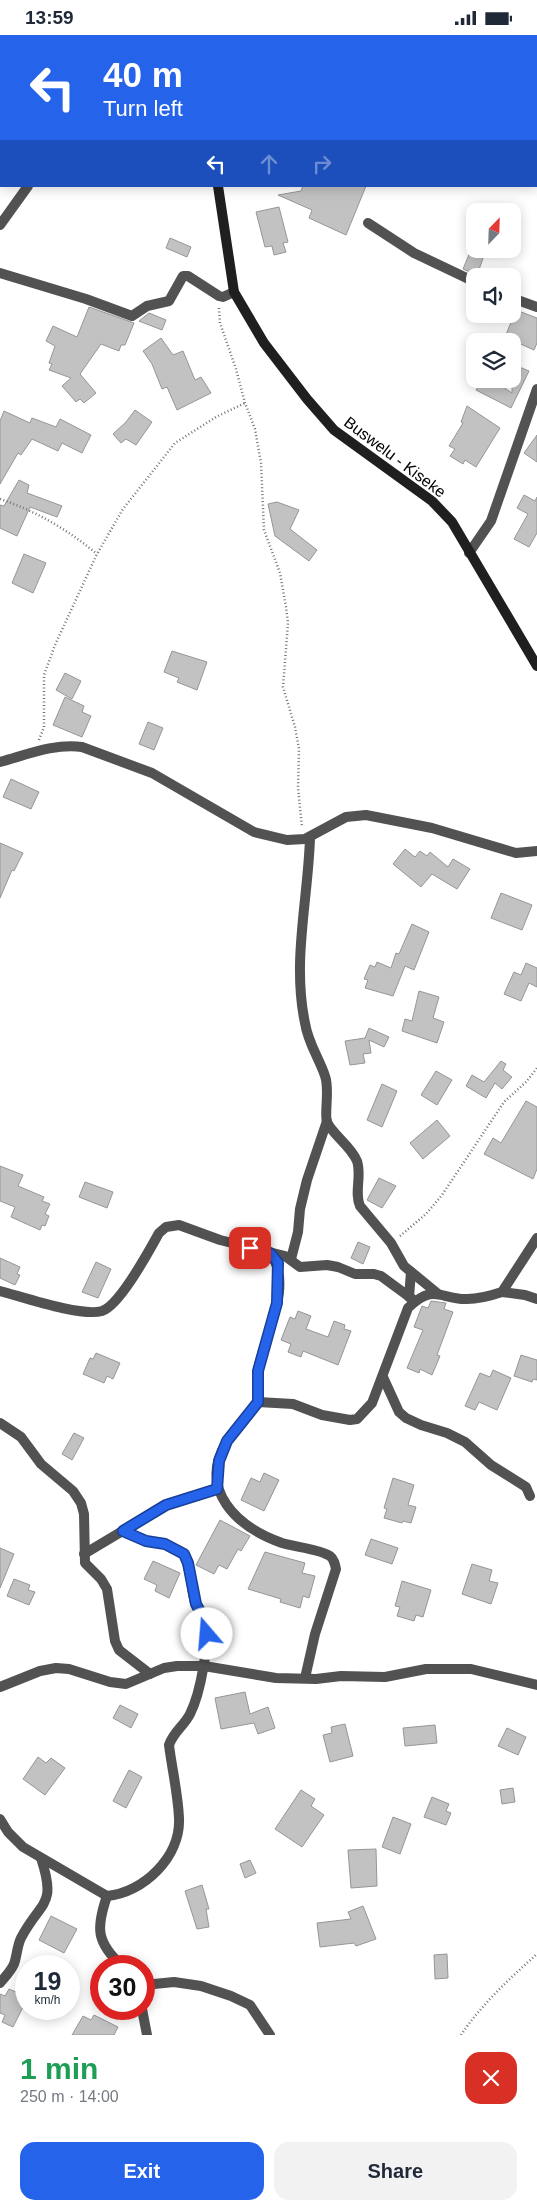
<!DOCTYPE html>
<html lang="en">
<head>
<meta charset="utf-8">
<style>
  :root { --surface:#fff; --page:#f2f2f3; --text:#1f2937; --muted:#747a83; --accent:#2563eb }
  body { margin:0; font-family:Arial,sans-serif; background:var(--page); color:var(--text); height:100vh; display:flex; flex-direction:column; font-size:19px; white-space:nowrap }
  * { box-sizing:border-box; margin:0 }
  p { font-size:16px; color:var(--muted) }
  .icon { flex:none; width:28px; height:28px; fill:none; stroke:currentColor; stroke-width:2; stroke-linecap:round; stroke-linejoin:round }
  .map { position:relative; height:2000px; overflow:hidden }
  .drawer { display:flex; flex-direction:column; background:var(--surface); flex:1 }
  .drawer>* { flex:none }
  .top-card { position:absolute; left:0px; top:0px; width:538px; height:152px; box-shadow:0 2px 12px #0003; background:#2563eb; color:#fff; overflow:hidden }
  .needle { width:32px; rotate:23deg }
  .buttons { position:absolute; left:466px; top:168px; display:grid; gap:10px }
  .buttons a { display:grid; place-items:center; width:55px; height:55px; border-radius:10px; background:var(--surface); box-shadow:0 2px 12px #0003; font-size:25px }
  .speed { position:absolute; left:15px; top:1920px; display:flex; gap:10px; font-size:25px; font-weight:700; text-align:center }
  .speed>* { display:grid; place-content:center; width:65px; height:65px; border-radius:50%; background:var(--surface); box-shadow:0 2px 12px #0003; line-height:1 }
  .speed small { font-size:12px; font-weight:400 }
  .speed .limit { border:8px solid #d22; background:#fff; color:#111 }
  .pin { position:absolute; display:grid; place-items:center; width:42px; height:42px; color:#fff; margin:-21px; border-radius:10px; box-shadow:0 2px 8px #0006 }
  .me { position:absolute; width:55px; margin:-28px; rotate:342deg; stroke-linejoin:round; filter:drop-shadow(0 0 4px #0008) }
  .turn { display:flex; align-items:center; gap:18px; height:105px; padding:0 20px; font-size:22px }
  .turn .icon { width:65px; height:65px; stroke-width:2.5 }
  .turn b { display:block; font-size:35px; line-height:42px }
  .lanes { display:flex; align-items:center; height:48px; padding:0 20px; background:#0003; justify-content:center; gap:25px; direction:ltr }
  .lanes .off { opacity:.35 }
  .round { display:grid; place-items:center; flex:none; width:52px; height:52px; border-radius:15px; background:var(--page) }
  .summary { display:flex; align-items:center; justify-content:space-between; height:85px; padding:0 20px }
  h1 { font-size:30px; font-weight:700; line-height:38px; color:#1e9e55 }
  .cta { display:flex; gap:10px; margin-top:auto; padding:10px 20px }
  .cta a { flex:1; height:58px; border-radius:15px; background:var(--accent); color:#fff; font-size:20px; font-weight:700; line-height:58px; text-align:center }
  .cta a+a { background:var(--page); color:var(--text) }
  .status { display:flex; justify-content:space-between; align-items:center; height:35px; padding:0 25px; background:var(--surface); direction:ltr }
  .status svg { height:14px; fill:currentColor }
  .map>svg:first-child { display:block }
  .building { fill:#c2c2c2; stroke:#969696 }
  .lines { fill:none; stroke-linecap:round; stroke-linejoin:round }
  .path { stroke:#747474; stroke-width:2.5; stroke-dasharray:1 2.5; stroke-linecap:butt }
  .minor { stroke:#525252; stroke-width:10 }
  .secondary { stroke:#1f1f1f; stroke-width:10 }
  .route-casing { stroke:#184099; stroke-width:12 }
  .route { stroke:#2563eb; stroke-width:9 }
  .labels { text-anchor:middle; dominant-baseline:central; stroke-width:4; stroke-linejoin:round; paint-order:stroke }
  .street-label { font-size:16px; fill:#000; stroke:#fff }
</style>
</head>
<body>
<div class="status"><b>13:59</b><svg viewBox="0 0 49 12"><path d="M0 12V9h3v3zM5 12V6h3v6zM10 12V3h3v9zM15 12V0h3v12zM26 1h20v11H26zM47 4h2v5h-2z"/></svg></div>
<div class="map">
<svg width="537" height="2000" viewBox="0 0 537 2000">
  <rect width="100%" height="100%" fill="#fff"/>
  <g class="building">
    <path d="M 303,151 L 366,151 L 346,200 L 309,183 L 312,175 L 278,160 L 301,156 Z"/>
    <path d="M 279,172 L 288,207 L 283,208 L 286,217 L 274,220 L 272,211 L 265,212 L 256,177 Z"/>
    <path d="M 170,203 L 191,212 L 187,222 L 166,213 Z"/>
    <path d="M 473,210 L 475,214 L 486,215 L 477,240 L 463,234 Z"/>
    <path d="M 89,272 L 134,288 L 125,310 L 121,310 L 119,316 L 101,309 L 80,339 L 96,358 L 84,368 L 80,364 L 76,367 L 62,351 L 71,343 L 49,335 L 52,329 L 49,328 L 55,311 L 46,306 L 53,291 L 77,302 Z"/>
    <path d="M 516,275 L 537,283 L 537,308 L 534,315 L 505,302 Z"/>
    <path d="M 149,278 L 166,285 L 162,295 L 139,286 Z"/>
    <path d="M 161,303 L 173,320 L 183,316 L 195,345 L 201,342 L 211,358 L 177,375 L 167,352 L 162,354 L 152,329 L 143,316 Z"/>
    <path d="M 512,329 L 529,336 L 511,373 L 476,355 L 483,344 L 491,344 L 512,358 Z"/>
    <path d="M 467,371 L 500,393 L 476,432 L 465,425 L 463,429 L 450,421 L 455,414 L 449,411 L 463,388 L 461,387 Z"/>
    <path d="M 135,375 L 152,387 L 136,410 L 126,404 L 121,408 L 113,399 L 126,387 Z"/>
    <path d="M 4,376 L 30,388 L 32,383 L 56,392 L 60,384 L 91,400 L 82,418 L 62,408 L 58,416 L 32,404 L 21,420 L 18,418 L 0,449 L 0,386 Z"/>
    <path d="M 537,400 L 537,427 L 524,418 Z"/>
    <path d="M 19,445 L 29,450 L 27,458 L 62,471 L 57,482 L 30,472 L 17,501 L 0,493 L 0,470 L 4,471 Z"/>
    <path d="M 524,460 L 535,466 L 537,462 L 537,498 L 529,512 L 514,504 L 528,479 L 517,473 Z"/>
    <path d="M 277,467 L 299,475 L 290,494 L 317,515 L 309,526 L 275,501 L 268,469 Z"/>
    <path d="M 24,519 L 46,528 L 33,558 L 12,548 Z"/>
    <path d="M 172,616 L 207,627 L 197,655 L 177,647 L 179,643 L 164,637 Z"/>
    <path d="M 65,638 L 81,646 L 72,664 L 56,655 Z"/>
    <path d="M 65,662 L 84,671 L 82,677 L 91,681 L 82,702 L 53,690 Z"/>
    <path d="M 148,687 L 163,693 L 154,715 L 139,709 Z"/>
    <path d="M 11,744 L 39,757 L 31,774 L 3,762 Z"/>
    <path d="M 0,808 L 23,818 L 14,836 L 12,835 L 0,863 Z"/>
    <path d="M 405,814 L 415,822 L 420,816 L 427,821 L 430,817 L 448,832 L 453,824 L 470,834 L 457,854 L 432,839 L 421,852 L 393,829 Z"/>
    <path d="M 501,858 L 532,870 L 522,895 L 491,883 Z"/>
    <path d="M 412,889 L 429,897 L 414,935 L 405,931 L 393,961 L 365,953 L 368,945 L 364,944 L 370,930 L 375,932 L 377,927 L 391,933 L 396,918 L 399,919 Z"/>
    <path d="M 526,928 L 537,933 L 537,952 L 529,948 L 521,966 L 504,959 L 514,937 L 521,940 Z"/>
    <path d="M 419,956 L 439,962 L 433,983 L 444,987 L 437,1008 L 402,996 L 405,984 L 412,986 Z"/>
    <path d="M 369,993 L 389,1002 L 384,1012 L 369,1005 L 371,1018 L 363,1019 L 365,1028 L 350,1030 L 345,1006 L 365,1003 Z"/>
    <path d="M 501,1026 L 506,1029 L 503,1035 L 512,1042 L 502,1054 L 495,1048 L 486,1063 L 466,1051 L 472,1040 L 484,1047 Z"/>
    <path d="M 436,1036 L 452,1045 L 437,1070 L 421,1060 Z"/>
    <path d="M 382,1049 L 397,1056 L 382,1092 L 367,1085 Z"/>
    <path d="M 526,1066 L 537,1072 L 537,1134 L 533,1144 L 484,1119 L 493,1103 L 501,1108 Z"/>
    <path d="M 437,1085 L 450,1101 L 423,1124 L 410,1108 Z"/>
    <path d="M 0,1131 L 23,1140 L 18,1151 L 44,1162 L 42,1166 L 50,1169 L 45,1179 L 49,1181 L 45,1191 L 42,1190 L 40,1195 L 11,1182 L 15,1172 L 0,1166 Z"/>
    <path d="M 379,1143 L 396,1151 L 382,1173 L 367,1165 Z"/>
    <path d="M 85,1147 L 113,1157 L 107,1173 L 79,1162 Z"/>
    <path d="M 358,1207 L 370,1212 L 363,1229 L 351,1223 Z"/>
    <path d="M 0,1223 L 20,1232 L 17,1239 L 20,1240 L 15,1250 L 0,1243 Z"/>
    <path d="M 96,1227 L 111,1234 L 98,1263 L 82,1257 Z"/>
    <path d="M 431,1266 L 446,1268 L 444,1274 L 453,1277 L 437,1320 L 440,1321 L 432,1340 L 420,1334 L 419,1338 L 407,1333 L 423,1295 L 414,1292 L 422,1271 L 428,1273 Z"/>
    <path d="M 298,1276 L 311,1281 L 306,1294 L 328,1302 L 334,1286 L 345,1290 L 344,1294 L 351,1296 L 338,1330 L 303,1316 L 301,1322 L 288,1317 L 291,1309 L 281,1305 L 290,1282 L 295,1284 Z"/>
    <path d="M 96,1318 L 120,1328 L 113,1344 L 107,1341 L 104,1348 L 83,1339 L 90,1323 L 93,1324 Z"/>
    <path d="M 521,1320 L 537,1325 L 537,1345 L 533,1344 L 532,1347 L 514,1341 Z"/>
    <path d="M 493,1335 L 511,1343 L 497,1375 L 479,1367 L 475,1375 L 465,1371 L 480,1338 L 490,1342 Z"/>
    <path d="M 74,1398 L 84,1403 L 72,1425 L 62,1419 Z"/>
    <path d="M 264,1438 L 279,1445 L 264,1476 L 241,1465 L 251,1443 L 260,1447 Z"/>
    <path d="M 393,1443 L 414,1450 L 408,1470 L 416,1472 L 411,1488 L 403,1486 L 402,1488 L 384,1483 L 387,1474 L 384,1473 Z"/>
    <path d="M 220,1485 L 250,1501 L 241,1516 L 238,1514 L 227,1534 L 219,1530 L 214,1539 L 196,1530 Z"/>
    <path d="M 371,1504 L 398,1513 L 392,1529 L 365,1520 Z"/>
    <path d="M 0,1513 L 14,1519 L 0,1553 Z"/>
    <path d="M 265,1517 L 305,1528 L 302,1538 L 315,1541 L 309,1563 L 303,1561 L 300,1573 L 280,1567 L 281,1564 L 248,1554 Z"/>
    <path d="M 153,1526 L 180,1538 L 169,1563 L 155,1556 L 157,1550 L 144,1544 Z"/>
    <path d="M 472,1529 L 492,1535 L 489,1546 L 498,1548 L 491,1569 L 462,1559 Z"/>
    <path d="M 14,1544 L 30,1550 L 28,1555 L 35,1557 L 29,1570 L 7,1561 Z"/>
    <path d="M 402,1546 L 431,1555 L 423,1582 L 416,1580 L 414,1586 L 397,1581 L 400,1572 L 395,1571 Z"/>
    <path d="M 245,1657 L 250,1679 L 268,1672 L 275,1693 L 258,1699 L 254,1688 L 221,1694 L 215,1663 Z"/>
    <path d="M 120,1670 L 138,1679 L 131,1693 L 113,1683 Z"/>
    <path d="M 345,1689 L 353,1721 L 330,1727 L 323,1700 L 332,1698 L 331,1692 Z"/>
    <path d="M 435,1690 L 437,1708 L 405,1711 L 403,1693 Z"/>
    <path d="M 507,1693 L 526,1702 L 518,1720 L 498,1711 Z"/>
    <path d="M 38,1722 L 46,1728 L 51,1723 L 65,1733 L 45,1760 L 23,1744 Z"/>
    <path d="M 129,1735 L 142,1742 L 126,1773 L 113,1766 Z"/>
    <path d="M 513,1753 L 515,1767 L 502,1769 L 500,1755 Z"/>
    <path d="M 301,1755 L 315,1764 L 311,1771 L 324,1780 L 302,1812 L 275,1794 Z"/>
    <path d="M 432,1762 L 449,1769 L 446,1776 L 451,1778 L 446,1790 L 424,1782 Z"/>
    <path d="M 393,1782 L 411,1789 L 400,1819 L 382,1812 Z"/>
    <path d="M 376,1814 L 377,1851 L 351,1853 L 348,1815 Z"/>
    <path d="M 250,1825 L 256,1838 L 245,1843 L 240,1829 Z"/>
    <path d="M 202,1850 L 209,1874 L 206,1874 L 209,1892 L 197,1894 L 185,1856 Z"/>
    <path d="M 363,1871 L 376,1904 L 356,1911 L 354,1908 L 320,1912 L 317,1888 L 351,1884 L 348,1877 Z"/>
    <path d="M 51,1881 L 77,1894 L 64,1918 L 39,1905 Z"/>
    <path d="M 447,1919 L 448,1943 L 435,1944 L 434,1920 Z"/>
    <path d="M 26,1936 L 26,1966 L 13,1992 L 2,1987 L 5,1980 L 0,1978 L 0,1959 L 5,1961 L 9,1954 L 16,1957 Z"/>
    <path d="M 94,1980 L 118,1992 L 114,2000 L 72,2000 L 83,1981 L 91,1985 Z"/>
  </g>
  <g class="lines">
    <g class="path">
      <path d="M 405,0 L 407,1"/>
      <path d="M 0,122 L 1,121"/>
      <path d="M 219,273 L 220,288 L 236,334 L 245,368 L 255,394 L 261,428 L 264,495 L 280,538 L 286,572 L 288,588 L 283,652 L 295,692 L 299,714 L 298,753 L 302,792"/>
      <path d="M 0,464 C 36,476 68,495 97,519"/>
      <path d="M 39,705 L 44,692 L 44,640 L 55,610 L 97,519 L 123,474 L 175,408 L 216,382 L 245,368"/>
      <path d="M 400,1201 L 426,1179 L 442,1160 L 504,1067 L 526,1047 L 537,1033"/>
      <path d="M 461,2000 C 482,1969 509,1944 537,1919"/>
    </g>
    <g class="minor">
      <path d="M 463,1 L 464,0"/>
      <path d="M 368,188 L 414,218 L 475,247"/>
      <path d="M 0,190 L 28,151"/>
      <path d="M 0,238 L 86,264 L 132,281 L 147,271 L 169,266 L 183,241 L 188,241 L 219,261 L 223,262 L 234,257"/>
      <path d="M 512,263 L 537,272"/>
      <path d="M 469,518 L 491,486 L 537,354"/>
      <path d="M 0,727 C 26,720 55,708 82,712 L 152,738 L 254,797 L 287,805 L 305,804 L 346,782 L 366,780 L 432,793 L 516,818 L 537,816"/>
      <path d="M 310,803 C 308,865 292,927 305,988 C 308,1008 319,1023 325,1041 C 330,1054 324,1079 327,1087 C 332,1099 351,1111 357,1126 C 362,1141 354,1157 360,1171 L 391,1208 L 404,1231 L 437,1258"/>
      <path d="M 291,1224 L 298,1197 L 300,1174 L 307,1145 L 327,1086"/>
      <path d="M 0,1256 C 23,1262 81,1282 102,1276 C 120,1270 149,1216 159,1198 L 166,1192 L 179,1190 L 220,1205 L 285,1221 L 300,1232 L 327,1230 L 338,1232 L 355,1239 L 374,1239 L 381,1241 L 415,1266"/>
      <path d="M 502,1257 L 525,1260 L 537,1264"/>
      <path d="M 409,1262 L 411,1237"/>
      <path d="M 383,1342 L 399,1377 L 406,1383 L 421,1390 L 447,1398 L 465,1407 L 491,1430 L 526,1452 L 530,1461"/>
      <path d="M 258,1367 C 258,1357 256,1346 258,1336 C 263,1301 295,1251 270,1218"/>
      <path d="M 0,1388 L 21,1402 L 41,1429 L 73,1456 L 81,1468 L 84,1479 L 85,1528 L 101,1544 L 107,1554 L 115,1606 L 119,1615 L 150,1639"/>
      <path d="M 84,1519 L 166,1470 L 217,1454"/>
      <path d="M 305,1643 L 315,1599 L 336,1534 C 335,1529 334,1524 330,1521 C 320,1514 295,1512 282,1508 C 237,1492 197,1455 227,1406 C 236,1392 249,1380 258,1367 L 293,1369 L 322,1380 L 350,1385 L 357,1384 L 372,1368 L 408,1273 C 434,1247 441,1265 467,1264 C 479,1264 490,1261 502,1257 L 537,1203"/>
      <path d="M 0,1652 L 40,1636 L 56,1633 L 69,1634 L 110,1647 L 126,1649 L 164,1633 L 177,1631 L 204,1631 L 276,1643 L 316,1644 L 341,1641 L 385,1642 L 426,1634 L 471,1634 L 537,1650"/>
      <path d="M 0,1784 L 8,1797 L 23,1812 L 107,1861 C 143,1858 181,1822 179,1783 C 178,1759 172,1734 169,1710 C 174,1696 184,1691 190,1679 C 200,1659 211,1606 204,1585 C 202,1579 197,1574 195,1568 C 191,1552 191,1535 184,1519 L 165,1509 L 146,1506 L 123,1496"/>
      <path d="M 107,1861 C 96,1893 96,1907 122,1931"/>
      <path d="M 0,1948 C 5,1942 11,1936 14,1929 C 17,1921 17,1911 21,1903 C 41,1865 57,1872 41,1823"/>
      <path d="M 144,1950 L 174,1947 L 201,1951 L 231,1961 L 250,1970 L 270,2000"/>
      <path d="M 142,1974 L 147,2000"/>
    </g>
    <g class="secondary">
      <path d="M 195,0 L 195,1"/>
      <path d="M 218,151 L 234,257 L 264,308 L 307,364 L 334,395 L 432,466 L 452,487 L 537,631"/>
    </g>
  </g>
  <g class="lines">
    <defs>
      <path id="route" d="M 207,1599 L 204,1584 L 196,1569 L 188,1528 L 184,1519 L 165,1509 L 146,1506 L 123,1496 L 166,1470 L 217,1454 L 219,1426 L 227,1406 L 258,1367 L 258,1336 L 277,1268 L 278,1228 L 270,1218 L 250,1213"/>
    </defs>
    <use href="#route" class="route-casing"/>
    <use href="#route" class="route"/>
  </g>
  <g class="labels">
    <g class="street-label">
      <text transform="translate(395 422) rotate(37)">Buswelu - Kiseke</text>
    </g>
  </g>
</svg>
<div class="buttons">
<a><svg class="needle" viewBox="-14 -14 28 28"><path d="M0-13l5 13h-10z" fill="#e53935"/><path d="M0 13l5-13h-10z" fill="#747a83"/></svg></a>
<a><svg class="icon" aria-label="sound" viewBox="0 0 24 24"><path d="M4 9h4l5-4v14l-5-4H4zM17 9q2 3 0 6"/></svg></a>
<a><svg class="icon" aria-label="layers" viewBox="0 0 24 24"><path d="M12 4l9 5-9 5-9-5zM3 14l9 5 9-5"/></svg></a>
</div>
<div class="speed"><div>19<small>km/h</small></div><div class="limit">30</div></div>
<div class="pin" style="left:250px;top:1213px;background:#d93025"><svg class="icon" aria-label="arrive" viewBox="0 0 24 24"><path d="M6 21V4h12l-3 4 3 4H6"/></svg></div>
<svg class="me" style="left:207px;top:1599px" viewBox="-20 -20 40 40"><circle r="19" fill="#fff"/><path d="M0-13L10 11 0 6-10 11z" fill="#2563eb"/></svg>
<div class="top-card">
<div class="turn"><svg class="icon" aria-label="left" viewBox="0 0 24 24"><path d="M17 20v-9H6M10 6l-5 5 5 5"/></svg><div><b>40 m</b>Turn left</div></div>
<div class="lanes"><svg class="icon" aria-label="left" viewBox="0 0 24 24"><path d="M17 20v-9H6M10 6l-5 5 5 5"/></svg><svg class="icon off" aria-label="ahead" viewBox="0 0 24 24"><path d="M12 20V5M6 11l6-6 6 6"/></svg><svg class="icon off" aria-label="right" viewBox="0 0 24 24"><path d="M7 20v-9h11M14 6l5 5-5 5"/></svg></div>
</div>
</div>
<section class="drawer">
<div class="summary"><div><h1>1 min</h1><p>250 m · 14:00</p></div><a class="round" style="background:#d93025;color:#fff"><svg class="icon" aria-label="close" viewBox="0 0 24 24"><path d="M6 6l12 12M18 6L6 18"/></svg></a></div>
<div class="cta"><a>Exit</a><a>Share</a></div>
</section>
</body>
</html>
